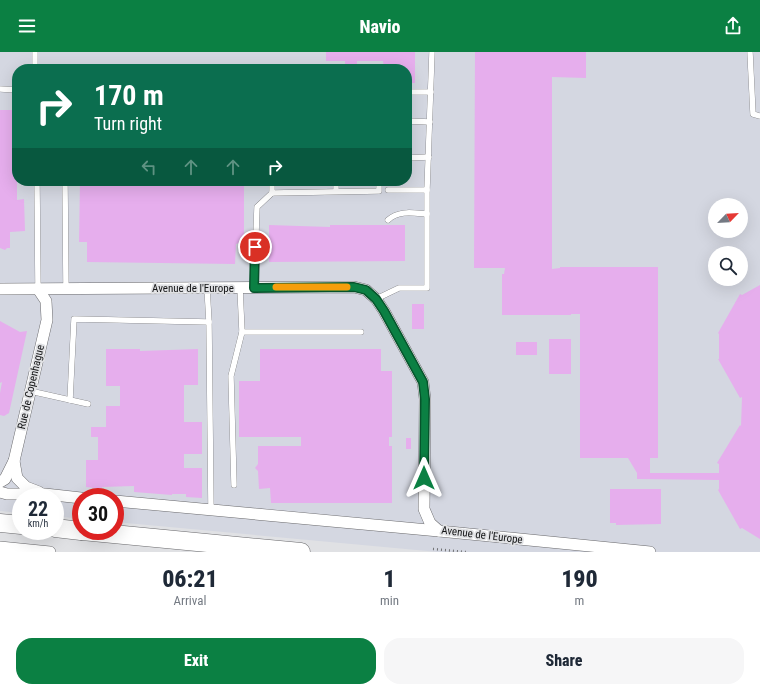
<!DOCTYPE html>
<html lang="en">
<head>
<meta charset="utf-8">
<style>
  :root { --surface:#fff; --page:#f6f6f7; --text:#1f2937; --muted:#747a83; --accent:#0b8043 }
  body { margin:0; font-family:"Roboto Condensed",sans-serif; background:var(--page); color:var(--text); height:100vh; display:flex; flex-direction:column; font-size:15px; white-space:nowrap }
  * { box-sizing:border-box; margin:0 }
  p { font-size:13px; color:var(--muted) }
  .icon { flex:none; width:22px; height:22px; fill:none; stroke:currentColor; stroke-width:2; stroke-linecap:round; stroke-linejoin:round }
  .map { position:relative; height:500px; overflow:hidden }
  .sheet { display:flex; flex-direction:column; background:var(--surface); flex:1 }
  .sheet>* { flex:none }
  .hud { position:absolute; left:12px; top:12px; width:400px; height:122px; border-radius:16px; box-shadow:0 4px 16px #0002; background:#0b6e4f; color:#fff; overflow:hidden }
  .needle { width:26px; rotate:65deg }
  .controls { position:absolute; left:708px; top:146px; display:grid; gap:8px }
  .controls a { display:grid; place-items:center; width:40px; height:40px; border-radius:50%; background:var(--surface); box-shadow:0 4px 16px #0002; font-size:20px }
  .speed { position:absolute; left:12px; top:436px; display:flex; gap:8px; font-size:20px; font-weight:700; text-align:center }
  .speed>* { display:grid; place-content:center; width:52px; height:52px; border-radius:50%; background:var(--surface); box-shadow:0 4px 16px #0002; line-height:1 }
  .speed small { font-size:10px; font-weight:400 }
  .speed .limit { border:6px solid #d22; background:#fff; color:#111 }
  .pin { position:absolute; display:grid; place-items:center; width:34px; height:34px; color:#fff; margin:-17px; border:2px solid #fff; border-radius:50%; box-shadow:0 1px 4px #0007 }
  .me { position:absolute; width:44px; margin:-22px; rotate:0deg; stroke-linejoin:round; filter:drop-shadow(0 0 3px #0008) }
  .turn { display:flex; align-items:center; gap:14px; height:84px; padding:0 16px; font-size:18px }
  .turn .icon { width:52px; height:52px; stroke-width:2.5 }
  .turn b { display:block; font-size:28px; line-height:34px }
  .lanes { display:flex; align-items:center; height:38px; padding:0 16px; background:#0003; justify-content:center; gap:20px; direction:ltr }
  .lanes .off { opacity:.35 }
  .eta { display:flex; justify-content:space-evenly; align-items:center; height:68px; text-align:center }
  .eta b { font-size:24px; font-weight:800; line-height:28px }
  .action { display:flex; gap:8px; margin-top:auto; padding:8px 16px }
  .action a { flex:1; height:46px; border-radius:16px; background:var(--accent); color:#fff; font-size:16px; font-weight:800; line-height:46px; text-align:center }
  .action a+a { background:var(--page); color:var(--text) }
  header { display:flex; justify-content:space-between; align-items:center; height:52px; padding:0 16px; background:var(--accent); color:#fff; font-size:18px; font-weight:800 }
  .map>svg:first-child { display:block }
  .built { fill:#d4d7e1; fill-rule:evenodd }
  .building { fill:#e6aeed }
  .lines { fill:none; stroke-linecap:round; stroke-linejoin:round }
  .service-casing { stroke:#69696c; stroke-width:6 }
  .minor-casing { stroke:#69696c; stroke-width:12 }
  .primary-casing { stroke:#69696c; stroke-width:19 }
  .path { stroke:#727375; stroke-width:2.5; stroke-dasharray:1 3; stroke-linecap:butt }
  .service { stroke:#fff; stroke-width:5.5 }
  .minor { stroke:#fff; stroke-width:11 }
  .primary { stroke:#fff; stroke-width:18 }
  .route-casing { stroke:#07532c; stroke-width:10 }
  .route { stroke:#0b8043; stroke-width:7 }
  .slow { stroke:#f59e0b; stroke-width:7 }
  .labels { text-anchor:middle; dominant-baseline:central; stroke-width:3.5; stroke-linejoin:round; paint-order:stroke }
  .street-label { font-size:11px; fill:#131415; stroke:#e0e1e4 }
</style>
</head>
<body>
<header><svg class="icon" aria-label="menu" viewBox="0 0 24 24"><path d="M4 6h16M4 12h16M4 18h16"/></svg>Navio<svg class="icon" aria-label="share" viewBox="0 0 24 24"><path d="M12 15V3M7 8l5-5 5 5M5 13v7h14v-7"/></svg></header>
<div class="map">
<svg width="760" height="500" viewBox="0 0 760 500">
  <rect width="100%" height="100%" fill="#e0e1e4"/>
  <path class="built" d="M 0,0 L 760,0 L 760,500 L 438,500 L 115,470 L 115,445 L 81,445 L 81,467 L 55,464 L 55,445 L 21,445 L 21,461 L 0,459 ZM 17,17 L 407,17 L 407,129 L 17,129 ZM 715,153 L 741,153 L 741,179 L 715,179 ZM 715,201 L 741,201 L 741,227 L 715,227 Z"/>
  <g class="building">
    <path d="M 326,0 L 415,0 L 415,31 L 407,31 L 407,17 L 384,17 L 383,9 L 357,9 L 357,17 L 345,17 L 345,9 L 326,9 Z"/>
    <path d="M 475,0 L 586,0 L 586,26 L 552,25 L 552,217 L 560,216 L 560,215 L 658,215 L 658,406 L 650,406 L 650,421 L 719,421 L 719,412 L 717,411 L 740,373 L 741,374 L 742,345 L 740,346 L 718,307 L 719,307 L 719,282 L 718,281 L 740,242 L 742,243 L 760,233 L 760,487 L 742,476 L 740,477 L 718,438 L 719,437 L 719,428 L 637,427 L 637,421 L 628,406 L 580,406 L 580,262 L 571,262 L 571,263 L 502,263 L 502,222 L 504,222 L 505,216 L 474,216 Z"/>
    <path d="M 0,58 L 17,58 L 17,148 L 24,147 L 25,179 L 10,180 L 10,196 L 7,196 L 5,198 L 0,196 Z"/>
    <path d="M 80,129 L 244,129 L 244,190 L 236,192 L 235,212 L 87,210 L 87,190 L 79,190 Z"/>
    <path d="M 269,173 L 330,175 L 330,173 L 405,173 L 405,209 L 269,210 Z"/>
    <rect x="412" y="252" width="12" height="25"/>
    <path d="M 0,269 L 20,280 L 27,279 L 9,361 L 4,364 L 0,363 L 0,341 L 2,330 L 0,331 Z"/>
    <rect x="549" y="287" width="22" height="35"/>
    <rect x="516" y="290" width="21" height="13"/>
    <path d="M 106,297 L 140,297 L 140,299 L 198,297 L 198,333 L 184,333 L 184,370 L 202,370 L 202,402 L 184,402 L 184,416 L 202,416 L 202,446 L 186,445 L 186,442 L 172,442 L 172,443 L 134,440 L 134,434 L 102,435 L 102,437 L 86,435 L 86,408 L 98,408 L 98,385 L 91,385 L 91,375 L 106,375 L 106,354 L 120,354 L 120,334 L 106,334 Z"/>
    <path d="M 260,297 L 381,297 L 381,319 L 392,319 L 392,385 L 389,385 L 389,394 L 392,394 L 392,451 L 271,451 L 270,436 L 259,437 L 258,419 L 255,416 L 258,412 L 258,394 L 301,394 L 301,385 L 239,385 L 239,329 L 260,329 Z"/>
    <rect x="406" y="386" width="5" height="11"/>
    <path d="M 610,437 L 661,437 L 661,472 L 616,473 L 616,471 L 610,471 Z"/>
  </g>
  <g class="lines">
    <defs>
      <g id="service">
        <path d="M 35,0 L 35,17"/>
        <path d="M 750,0 L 753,62 L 760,64"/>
        <path d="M 0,37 L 17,38"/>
        <path d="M 407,40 L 431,40"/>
        <path d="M 407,69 L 430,70"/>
        <path d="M 407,106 L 429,105"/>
        <path d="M 37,129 L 38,237"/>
        <path d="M 65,129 L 66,237"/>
        <path d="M 272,129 L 272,141 L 379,139 L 379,129"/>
        <path d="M 336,129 L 336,139"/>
        <path d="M 388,138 L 427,138"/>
        <path d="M 388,168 C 399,158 413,161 427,162"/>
        <path d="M 207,236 L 209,270 L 211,458"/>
        <path d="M 254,236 L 257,155 L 272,141"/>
        <path d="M 376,247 L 399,236 L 427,236 L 427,138 L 432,0"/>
        <path d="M 242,280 L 361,280"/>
        <path d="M 30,339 L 88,352"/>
        <path d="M 70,348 L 74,267 L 209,270"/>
        <path d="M 234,433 L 231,324 L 242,280 L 240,236"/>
      </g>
      <g id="minor">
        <path d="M 0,237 L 354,235 L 366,238 L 376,247 L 384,259 L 423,330 L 425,347 L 424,457 L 430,471 L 439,479 L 650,500"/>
        <path d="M 14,409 L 17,426 L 26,435 L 39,440"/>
        <path d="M 0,430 L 5,427 L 14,409 L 47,268 L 46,249 L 38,237"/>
        <path d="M 0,440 L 7,442 L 45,442 L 81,446"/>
        <path d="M 115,449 L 439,479"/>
        <path d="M 0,495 L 50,500"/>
      </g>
      <g id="primary">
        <path d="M 0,471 L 21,473"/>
        <path d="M 55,476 L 81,479"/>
        <path d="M 82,479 L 301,500"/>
      </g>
    </defs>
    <use href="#service" class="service-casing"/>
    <use href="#minor" class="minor-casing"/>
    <use href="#primary" class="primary-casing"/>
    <path class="path" d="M 433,497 L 466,500"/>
    <use href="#service" class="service"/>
    <use href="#minor" class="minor"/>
    <use href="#primary" class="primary"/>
  </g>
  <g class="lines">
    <defs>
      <path id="route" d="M 255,195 L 254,236 L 354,235 L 366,238 L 376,247 L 384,259 L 423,330 L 425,347 L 424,426"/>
    </defs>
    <use href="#route" class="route-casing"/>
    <use href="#route" class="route"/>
    <path class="slow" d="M 276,235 L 347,235"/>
  </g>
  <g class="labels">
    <g class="street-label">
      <text x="193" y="236">Avenue de l'Europe</text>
      <text transform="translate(31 335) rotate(-77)">Rue de Copenhague</text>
      <text transform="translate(482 483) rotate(7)">Avenue de l'Europe</text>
    </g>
  </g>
</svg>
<div class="controls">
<a><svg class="needle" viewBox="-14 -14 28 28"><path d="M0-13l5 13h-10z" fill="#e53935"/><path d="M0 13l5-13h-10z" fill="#747a83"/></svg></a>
<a><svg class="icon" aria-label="search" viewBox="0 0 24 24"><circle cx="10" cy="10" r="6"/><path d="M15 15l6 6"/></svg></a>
</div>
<div class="speed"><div>22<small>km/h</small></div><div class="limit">30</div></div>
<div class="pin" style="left:255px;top:195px;background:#d93025"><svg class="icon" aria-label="arrive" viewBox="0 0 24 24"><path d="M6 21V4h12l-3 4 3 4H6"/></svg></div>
<svg class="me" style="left:424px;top:426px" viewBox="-20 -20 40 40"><path d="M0-17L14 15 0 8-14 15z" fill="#0b8043" stroke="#fff" stroke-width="4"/></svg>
<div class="hud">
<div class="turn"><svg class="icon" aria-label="right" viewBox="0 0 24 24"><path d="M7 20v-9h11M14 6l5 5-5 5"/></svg><div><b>170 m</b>Turn right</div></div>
<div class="lanes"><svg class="icon off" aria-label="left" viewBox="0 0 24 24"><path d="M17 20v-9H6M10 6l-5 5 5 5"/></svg><svg class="icon off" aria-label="ahead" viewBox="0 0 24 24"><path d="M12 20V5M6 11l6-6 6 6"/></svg><svg class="icon off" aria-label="ahead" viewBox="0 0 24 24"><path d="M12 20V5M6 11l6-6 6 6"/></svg><svg class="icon" aria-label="right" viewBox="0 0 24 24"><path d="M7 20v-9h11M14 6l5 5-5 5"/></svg></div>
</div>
</div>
<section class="sheet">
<div class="eta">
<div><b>06:21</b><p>Arrival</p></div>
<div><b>1</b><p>min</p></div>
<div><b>190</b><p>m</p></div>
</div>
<div class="action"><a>Exit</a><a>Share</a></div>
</section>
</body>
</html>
